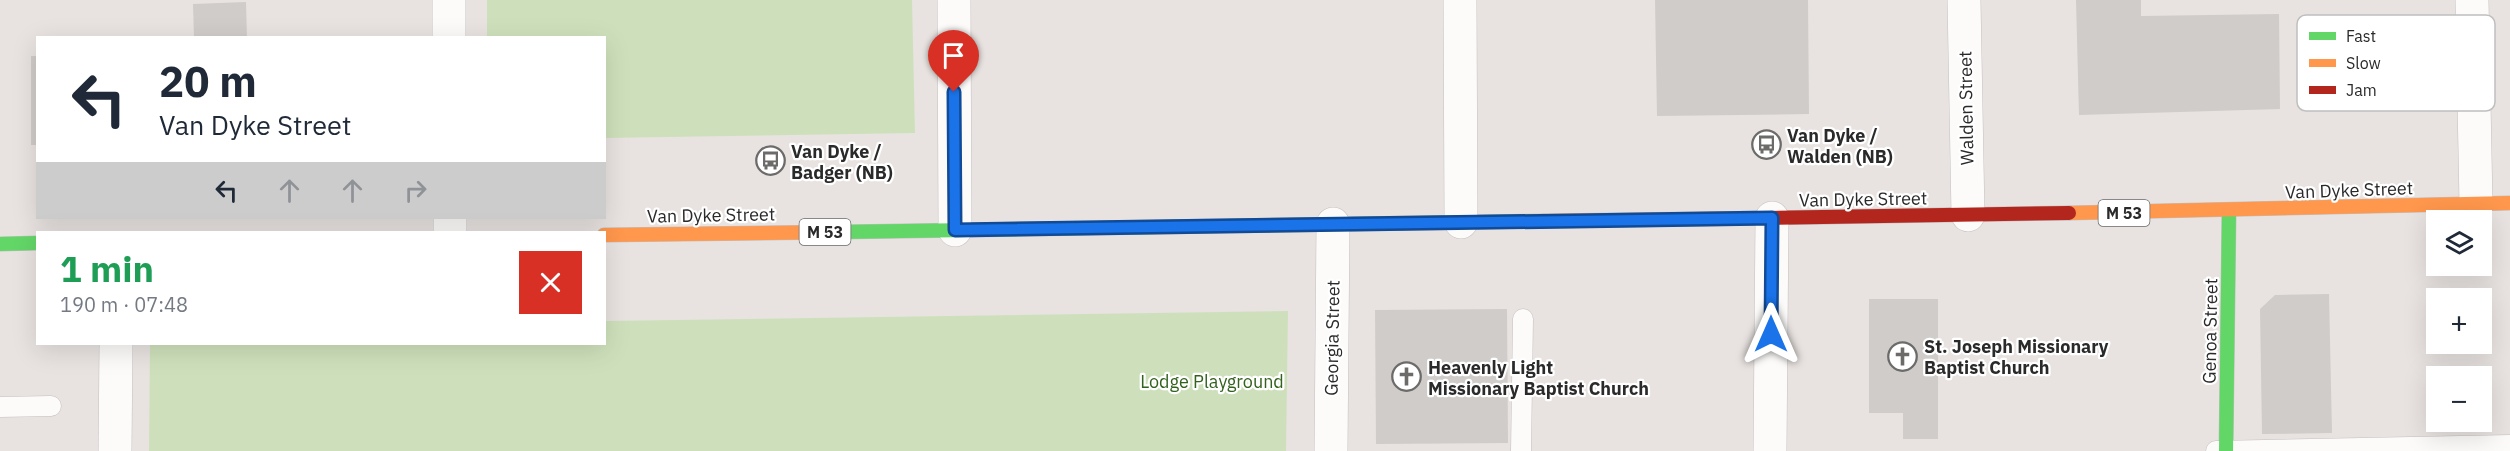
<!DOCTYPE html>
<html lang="en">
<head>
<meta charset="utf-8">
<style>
  :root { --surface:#fff; --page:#f2f2f3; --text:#1f2937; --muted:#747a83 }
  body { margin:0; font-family:"IBM Plex Sans",sans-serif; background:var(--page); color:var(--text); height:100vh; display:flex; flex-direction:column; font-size:22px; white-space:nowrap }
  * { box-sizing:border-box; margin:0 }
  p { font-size:20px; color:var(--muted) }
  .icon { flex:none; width:33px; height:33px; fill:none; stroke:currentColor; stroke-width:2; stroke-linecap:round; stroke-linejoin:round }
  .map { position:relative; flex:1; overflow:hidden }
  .drawer { position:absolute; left:36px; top:231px; width:570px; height:114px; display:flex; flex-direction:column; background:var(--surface); border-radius:0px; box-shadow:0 6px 24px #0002 }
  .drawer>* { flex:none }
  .banner { position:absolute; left:36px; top:36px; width:570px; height:183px; border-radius:0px; box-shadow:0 6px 24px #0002; background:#fff; color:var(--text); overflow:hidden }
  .tools { position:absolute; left:2426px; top:210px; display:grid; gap:12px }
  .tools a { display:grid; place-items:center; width:66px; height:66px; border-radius:0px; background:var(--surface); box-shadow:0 6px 24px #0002; font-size:30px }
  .pin { position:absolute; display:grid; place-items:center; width:51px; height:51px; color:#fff; margin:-62px -26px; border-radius:50% 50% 50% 0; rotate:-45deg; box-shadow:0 0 6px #0007 }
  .pin .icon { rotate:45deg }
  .me { position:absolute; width:66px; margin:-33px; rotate:0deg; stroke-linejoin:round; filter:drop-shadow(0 0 4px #0008) }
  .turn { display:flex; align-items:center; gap:21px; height:126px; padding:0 24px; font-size:27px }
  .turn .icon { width:78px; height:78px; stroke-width:2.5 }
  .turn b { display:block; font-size:42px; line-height:51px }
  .lanes { display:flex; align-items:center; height:57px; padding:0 24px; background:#0003; justify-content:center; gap:30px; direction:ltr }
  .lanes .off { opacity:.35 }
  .round { display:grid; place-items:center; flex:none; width:63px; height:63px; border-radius:0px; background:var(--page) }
  .head { display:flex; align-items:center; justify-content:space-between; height:102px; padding:0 24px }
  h1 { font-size:36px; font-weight:800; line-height:45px; color:#1e9e55 }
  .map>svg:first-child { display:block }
  .green { fill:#cee0bb }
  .building { fill:#cfccc9 }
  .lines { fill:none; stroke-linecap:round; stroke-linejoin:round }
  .lane-casing { stroke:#c2c0c1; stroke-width:21 }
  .street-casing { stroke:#c2c0c1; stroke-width:34 }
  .fast-casing { stroke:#c2c0c1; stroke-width:15 }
  .slow-casing { stroke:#c2c0c1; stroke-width:15 }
  .jam-casing { stroke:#c2c0c1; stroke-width:15 }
  .lane { stroke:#fcfbfa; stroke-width:20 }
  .street { stroke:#fcfbfa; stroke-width:33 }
  .fast { stroke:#63d668; stroke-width:14 }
  .slow { stroke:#ff974d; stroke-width:14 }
  .jam { stroke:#b3261e; stroke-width:14 }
  .route-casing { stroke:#114b97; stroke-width:15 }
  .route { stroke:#1a73e8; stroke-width:10 }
  .labels { text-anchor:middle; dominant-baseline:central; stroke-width:4.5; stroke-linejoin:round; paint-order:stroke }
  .shield { fill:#fff; stroke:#6a6a6a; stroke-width:1.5 }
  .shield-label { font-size:16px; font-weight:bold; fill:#2a2a2a }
  .street-label { font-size:18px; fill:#2a2a2a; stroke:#fff }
  .poi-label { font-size:18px; font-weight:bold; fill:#2a2a2a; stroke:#fff; text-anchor:start }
  .park-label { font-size:18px; fill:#33621e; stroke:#fff }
  .key { fill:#fff; stroke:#bfbfbf; stroke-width:1.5 }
  .key-label { font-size:16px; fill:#2a2a2a }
</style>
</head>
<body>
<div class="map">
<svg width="2510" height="451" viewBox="0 0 2510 451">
  <rect width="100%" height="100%" fill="#e8e3e0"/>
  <g class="green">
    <path d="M 487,0 L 912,0 L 915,133 L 605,138 L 604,38 L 487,37 Z"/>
    <path d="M 1288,311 L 1286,451 L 149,451 L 150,344 L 604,344 L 605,321 Z"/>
  </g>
  <g class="building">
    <path d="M 1655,0 L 1808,0 L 1809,114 L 1657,116 Z"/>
    <path d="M 2076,0 L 2141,0 L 2141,16 L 2279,14 L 2280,109 L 2079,115 Z"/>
    <path d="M 246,2 L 247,38 L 194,38 L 193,4 Z"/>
    <rect x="31" y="56" width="7" height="89"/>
    <path d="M 2329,294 L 2332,433 L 2262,434 L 2260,309 L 2275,295 Z"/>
    <path d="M 1869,299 L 1938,299 L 1938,439 L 1903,439 L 1903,413 L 1869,413 Z"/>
    <path d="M 1507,309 L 1508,443 L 1376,444 L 1375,310 Z"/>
  </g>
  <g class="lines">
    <defs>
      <g id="lane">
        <path d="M 0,407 L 51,406"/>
        <path d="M 1521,451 L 1523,319"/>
        <path d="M 2216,451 L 2510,445"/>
      </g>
      <g id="street">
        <path d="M 449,0 L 449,38"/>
        <path d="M 954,0 L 955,230"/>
        <path d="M 1460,0 L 1461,222"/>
        <path d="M 1964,0 L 1968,215"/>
        <path d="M 2472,0 L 2476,204"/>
        <path d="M 450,218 L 450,232"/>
        <path d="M 115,451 L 116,344"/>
        <path d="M 1331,451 L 1333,224"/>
        <path d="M 1770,451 L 1772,218"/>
      </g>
      <g id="fast">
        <path d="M 838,232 L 1543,221"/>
        <path d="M 0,244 L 38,243"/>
        <path d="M 2226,451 L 2229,211"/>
      </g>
      <g id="slow">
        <path d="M 2069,213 L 2510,203"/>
        <path d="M 1543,221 L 1769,218"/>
        <path d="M 604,235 L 838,232"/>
      </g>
      <path id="jam" d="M 1769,218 L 2069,213"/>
    </defs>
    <use href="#lane" class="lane-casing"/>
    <use href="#street" class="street-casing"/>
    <use href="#fast" class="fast-casing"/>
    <use href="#slow" class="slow-casing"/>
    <use href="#jam" class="jam-casing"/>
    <use href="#lane" class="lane"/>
    <use href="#street" class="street"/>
    <use href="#fast" class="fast"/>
    <use href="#slow" class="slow"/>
    <use href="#jam" class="jam"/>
  </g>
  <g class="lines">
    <defs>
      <path id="route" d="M 954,92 L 955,230 L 1772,218 L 1771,334"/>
    </defs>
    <use href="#route" class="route-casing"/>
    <use href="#route" class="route"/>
  </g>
  <defs>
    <symbol id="bus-ring" viewBox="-11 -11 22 22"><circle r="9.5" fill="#fff" stroke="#6c6b6a" stroke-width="1.5"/><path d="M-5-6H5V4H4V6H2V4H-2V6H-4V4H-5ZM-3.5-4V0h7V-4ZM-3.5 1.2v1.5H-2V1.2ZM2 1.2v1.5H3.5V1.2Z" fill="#6c6b6a"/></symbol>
    <symbol id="church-ring" viewBox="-11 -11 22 22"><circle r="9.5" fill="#fff" stroke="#6c6b6a" stroke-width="1.5"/><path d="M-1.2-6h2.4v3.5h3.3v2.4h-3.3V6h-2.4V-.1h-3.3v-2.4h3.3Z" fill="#6c6b6a"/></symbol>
  </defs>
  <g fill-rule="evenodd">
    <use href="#bus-ring" x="1750" y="128" width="33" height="33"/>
    <use href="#bus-ring" x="754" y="144" width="33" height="33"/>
    <use href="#church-ring" x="1886" y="340" width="33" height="33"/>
    <use href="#church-ring" x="1390" y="360" width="33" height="33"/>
  </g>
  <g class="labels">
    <g class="shield">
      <rect x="2098.5" y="200" width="51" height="26" rx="4.5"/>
      <rect x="799.5" y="219" width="51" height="26" rx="4.5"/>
    </g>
    <g class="shield-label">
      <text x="2124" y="213">M 53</text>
      <text x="825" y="232">M 53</text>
    </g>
    <g class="street-label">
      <text transform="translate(1966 108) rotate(-91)">Walden Street</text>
      <text transform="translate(2349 190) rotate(-2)">Van Dyke Street</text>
      <text transform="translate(1863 199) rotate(-1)">Van Dyke Street</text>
      <text transform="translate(711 215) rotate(-1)">Van Dyke Street</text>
      <text transform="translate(2210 331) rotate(-89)">Genoa Street</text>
      <text transform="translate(1332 338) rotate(-89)">Georgia Street</text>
    </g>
    <g class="poi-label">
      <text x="1787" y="135">Van Dyke /<tspan x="1787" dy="21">Walden (NB)</tspan></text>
      <text x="791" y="151">Van Dyke /<tspan x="791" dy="21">Badger (NB)</tspan></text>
      <text x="1924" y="346">St. Joseph Missionary<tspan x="1924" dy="21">Baptist Church</tspan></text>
      <text x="1428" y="367">Heavenly Light<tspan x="1428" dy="21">Missionary Baptist Church</tspan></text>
    </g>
    <g class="park-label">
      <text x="1212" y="381">Lodge Playground</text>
    </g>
  </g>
  <rect x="2297" y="15" width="198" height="96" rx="9" class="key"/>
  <rect x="2309" y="32" width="27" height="8" fill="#63d668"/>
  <rect x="2309" y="59" width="27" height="8" fill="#ff974d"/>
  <rect x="2309" y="86" width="27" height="8" fill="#b3261e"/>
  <g class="key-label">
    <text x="2346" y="42">Fast</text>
    <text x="2346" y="69">Slow</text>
    <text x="2346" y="96">Jam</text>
  </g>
</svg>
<div class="tools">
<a><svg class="icon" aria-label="layers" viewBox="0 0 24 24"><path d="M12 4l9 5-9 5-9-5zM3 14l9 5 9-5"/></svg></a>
<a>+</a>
<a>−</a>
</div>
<div class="pin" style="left:954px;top:92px;background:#d93025"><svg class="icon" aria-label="arrive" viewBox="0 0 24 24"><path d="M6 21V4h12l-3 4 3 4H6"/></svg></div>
<svg class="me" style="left:1771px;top:334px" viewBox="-20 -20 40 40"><path d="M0-17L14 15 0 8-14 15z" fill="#1a73e8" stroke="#fff" stroke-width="4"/></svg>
<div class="banner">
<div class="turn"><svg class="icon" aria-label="left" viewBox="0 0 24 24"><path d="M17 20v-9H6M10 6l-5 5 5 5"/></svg><div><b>20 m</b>Van Dyke Street</div></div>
<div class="lanes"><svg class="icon" aria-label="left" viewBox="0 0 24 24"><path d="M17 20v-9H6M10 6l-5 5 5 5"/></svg><svg class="icon off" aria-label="ahead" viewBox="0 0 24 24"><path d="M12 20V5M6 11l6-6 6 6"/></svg><svg class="icon off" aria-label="ahead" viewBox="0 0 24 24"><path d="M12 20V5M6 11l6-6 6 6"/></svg><svg class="icon off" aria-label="right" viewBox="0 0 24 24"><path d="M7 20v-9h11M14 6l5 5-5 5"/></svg></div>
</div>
<section class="drawer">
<div class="head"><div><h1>1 min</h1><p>190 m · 07:48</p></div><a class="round" style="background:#d93025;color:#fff"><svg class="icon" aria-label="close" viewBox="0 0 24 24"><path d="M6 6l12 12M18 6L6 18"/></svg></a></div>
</section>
</div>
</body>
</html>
